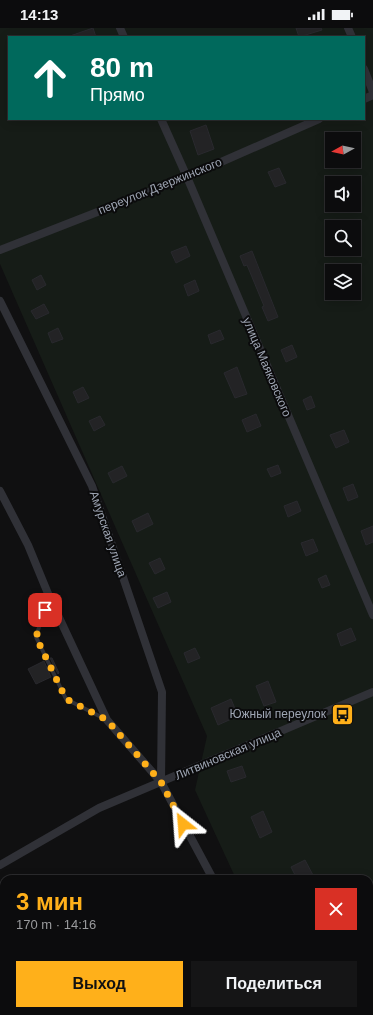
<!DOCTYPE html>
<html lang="ru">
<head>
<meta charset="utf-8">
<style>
  :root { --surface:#0c0c0d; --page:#151516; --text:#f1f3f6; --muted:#9a9b9d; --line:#2c2c2e; --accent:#ffb01a }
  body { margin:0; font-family:Arial,sans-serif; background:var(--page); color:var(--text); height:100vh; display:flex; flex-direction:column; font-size:15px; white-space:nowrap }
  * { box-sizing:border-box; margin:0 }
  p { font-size:13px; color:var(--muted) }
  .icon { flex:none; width:22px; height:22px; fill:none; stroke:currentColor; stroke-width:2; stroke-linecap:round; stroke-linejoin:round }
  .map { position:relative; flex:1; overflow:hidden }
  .details { position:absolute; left:0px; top:847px; width:373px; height:140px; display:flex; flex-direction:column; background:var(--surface); border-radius:12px 12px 0 0; box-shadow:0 2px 10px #0003,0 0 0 1px var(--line) }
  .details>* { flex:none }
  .hud { position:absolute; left:8px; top:8px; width:357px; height:84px; border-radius:0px; box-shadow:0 2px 10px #0003,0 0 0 1px var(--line); background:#00695c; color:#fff; overflow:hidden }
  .needle { width:26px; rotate:262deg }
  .tools { position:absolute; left:325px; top:104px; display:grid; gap:8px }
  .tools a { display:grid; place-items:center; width:36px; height:36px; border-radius:0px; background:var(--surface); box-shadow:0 2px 10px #0003,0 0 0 1px var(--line); font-size:20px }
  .pin { position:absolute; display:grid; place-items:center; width:34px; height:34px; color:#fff; margin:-17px; border-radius:8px; box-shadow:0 2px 6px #0006 }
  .me { position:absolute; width:44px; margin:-22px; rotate:332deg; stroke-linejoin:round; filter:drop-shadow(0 0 3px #0008) }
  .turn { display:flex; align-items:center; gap:14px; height:84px; padding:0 16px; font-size:18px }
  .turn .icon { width:52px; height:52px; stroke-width:2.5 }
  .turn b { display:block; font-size:28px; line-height:34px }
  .round { display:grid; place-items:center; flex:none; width:42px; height:42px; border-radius:0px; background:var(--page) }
  .headline { display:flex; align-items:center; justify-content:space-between; height:68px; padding:0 16px }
  h1 { font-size:24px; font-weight:700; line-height:30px; color:var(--accent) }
  .cta { display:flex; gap:8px; margin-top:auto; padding:8px 16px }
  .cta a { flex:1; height:46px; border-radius:0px; background:var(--accent); color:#111; font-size:16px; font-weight:700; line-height:46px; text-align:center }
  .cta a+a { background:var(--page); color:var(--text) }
  .status { display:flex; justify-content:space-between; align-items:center; height:28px; padding:0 20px; background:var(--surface); direction:ltr }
  .status svg { height:11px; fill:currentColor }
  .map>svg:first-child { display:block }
  .green { fill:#161c17; fill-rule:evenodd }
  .building { fill:#232325; stroke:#29292e }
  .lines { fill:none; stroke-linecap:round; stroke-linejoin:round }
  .lane { stroke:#303137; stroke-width:4 }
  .street { stroke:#303137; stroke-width:8 }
  .route { stroke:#ffb01a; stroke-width:7; stroke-dasharray:0 12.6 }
  .labels { text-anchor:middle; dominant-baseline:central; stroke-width:4; stroke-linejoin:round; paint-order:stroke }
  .street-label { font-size:12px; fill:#9fa6b4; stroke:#0b0b0c }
  .poi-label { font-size:12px; fill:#9fa6b4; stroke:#0b0b0c; text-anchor:end }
</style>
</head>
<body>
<div class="status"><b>14:13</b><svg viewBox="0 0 49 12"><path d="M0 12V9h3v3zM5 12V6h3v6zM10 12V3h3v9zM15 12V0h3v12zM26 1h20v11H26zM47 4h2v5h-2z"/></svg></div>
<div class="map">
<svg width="373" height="987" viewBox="0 0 373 987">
  <rect width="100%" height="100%" fill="#101011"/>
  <path class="green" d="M 0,0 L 373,0 L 373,987 L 300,987 L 298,983 L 369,983 L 369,851 L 236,851 L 195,762 L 207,708 L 0,236 ZM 9,9 L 364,9 L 364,91 L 9,91 ZM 332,111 L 354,111 L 354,133 L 332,133 ZM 332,155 L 354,155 L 354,177 L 332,177 ZM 332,199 L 354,199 L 354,221 L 332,221 ZM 332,243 L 354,243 L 354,265 L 332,265 Z"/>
  <g class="building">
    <path d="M 93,0 L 96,9 L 70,9 L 70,8 Z"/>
    <path d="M 296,0 L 321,0 L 322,2 L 299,9 Z"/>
    <path d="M 206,97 L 214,121 L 198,127 L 190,103 Z"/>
    <path d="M 279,140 L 286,155 L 275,159 L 268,144 Z"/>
    <path d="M 186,218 L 190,228 L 176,235 L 171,224 Z"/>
    <path d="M 252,223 L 278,289 L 268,293 L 262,279 L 264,278 L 247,237 L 244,238 L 240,228 Z"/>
    <path d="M 41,247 L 46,257 L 37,262 L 32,252 Z"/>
    <path d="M 195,252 L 199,263 L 188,268 L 184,257 Z"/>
    <path d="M 44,276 L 49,285 L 36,291 L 31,283 Z"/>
    <path d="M 58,300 L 63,311 L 52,315 L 48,305 Z"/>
    <path d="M 220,302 L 224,311 L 211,316 L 208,307 Z"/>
    <path d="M 292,317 L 297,329 L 286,334 L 281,322 Z"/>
    <path d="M 237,339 L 247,366 L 235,370 L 224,345 Z"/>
    <path d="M 83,359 L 89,370 L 78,375 L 73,364 Z"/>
    <path d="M 311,368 L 315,379 L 307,382 L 303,372 Z"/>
    <path d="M 256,386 L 261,398 L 247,404 L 242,392 Z"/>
    <path d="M 100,388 L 105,397 L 94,403 L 89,393 Z"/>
    <path d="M 344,402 L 349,414 L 336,420 L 330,407 Z"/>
    <path d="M 278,437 L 281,445 L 271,449 L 267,441 Z"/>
    <path d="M 122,438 L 127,448 L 113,455 L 108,445 Z"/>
    <path d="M 353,456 L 358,469 L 348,473 L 343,460 Z"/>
    <path d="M 297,473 L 301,483 L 288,489 L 284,478 Z"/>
    <path d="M 148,485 L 153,496 L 137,504 L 132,493 Z"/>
    <path d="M 373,498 L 373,514 L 366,517 L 361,503 Z"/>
    <path d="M 313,511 L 318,523 L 306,528 L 301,515 Z"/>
    <path d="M 160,530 L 165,541 L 155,546 L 149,535 Z"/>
    <path d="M 326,547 L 330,557 L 322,560 L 318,551 Z"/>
    <path d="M 167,564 L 171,574 L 158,580 L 153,570 Z"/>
    <path d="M 351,600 L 356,612 L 341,618 L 337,606 Z"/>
    <path d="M 195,620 L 200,630 L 188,635 L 184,625 Z"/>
    <path d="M 50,630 L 52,630 L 59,645 L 58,646 Z"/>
    <path d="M 44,633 L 51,649 L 36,656 L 28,641 Z"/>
    <path d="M 268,653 L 276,674 L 264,678 L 256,658 Z"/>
    <path d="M 231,671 L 238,688 L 218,697 L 211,680 Z"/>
    <path d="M 242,738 L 246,749 L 231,754 L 227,743 Z"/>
    <path d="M 263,783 L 272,804 L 260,810 L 251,789 Z"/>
    <path d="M 305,832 L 314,849 L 309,851 L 297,851 L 291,839 Z"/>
  </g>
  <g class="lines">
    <path class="lane" d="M 48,570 L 36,609 L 66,671 L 105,691"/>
    <g class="street">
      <path d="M 120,0 L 124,9"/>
      <path d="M 348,0 L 352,9"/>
      <path d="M 364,41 L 373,64"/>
      <path d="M 364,71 L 373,67"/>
      <path d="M 161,91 L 187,149 L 373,587"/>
      <path d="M 0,222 L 187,149 L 319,91"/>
      <path d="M 0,273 L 92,458 L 162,664 L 161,754"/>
      <path d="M 0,463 L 28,517 L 49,568 L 107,692 L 161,754 L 213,851"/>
      <path d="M 0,837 L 99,780 L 373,664"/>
      <path d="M 285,983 L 287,987"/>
    </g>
  </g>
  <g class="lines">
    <path class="route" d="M 45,582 L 36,609 L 66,671 L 107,692 L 161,754 L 183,796"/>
  </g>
  <defs>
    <symbol id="bus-square" viewBox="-11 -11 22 22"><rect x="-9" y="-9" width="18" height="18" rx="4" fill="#ffb01a" stroke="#0b0b0c"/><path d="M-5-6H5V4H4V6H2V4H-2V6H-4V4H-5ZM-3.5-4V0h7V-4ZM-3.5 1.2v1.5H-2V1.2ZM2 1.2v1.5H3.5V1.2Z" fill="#111"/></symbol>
  </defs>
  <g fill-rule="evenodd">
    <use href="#bus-square" x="330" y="674" width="25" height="25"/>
  </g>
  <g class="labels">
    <g class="street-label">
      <text transform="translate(160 158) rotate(-22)">переулок Дзержинского</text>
      <text transform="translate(267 339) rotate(67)">улица Маяковского</text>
      <text transform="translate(108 506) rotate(71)">Амурская улица</text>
      <text transform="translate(228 726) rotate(-23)">Литвиновская улица</text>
    </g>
    <g class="poi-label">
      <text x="326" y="686">Южный переулок</text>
    </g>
  </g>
</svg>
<div class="tools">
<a><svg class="needle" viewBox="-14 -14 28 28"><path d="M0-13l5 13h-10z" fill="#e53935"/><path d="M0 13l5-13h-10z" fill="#9a9b9d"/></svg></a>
<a><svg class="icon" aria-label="sound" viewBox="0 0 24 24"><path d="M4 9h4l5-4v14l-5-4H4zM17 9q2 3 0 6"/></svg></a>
<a><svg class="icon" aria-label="search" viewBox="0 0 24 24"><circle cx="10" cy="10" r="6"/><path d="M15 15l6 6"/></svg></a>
<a><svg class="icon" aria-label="layers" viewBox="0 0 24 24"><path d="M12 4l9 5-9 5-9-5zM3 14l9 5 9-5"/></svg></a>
</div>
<div class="pin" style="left:45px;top:582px;background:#d93025"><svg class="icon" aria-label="arrive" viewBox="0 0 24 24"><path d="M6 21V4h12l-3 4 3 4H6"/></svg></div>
<svg class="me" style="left:183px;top:796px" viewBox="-20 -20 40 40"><path d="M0-17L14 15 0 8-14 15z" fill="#ffb01a" stroke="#fff" stroke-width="4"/></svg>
<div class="hud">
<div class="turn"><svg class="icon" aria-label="ahead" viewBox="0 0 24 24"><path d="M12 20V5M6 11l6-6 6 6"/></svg><div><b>80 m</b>Прямо</div></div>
</div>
<section class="details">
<div class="headline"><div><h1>3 мин</h1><p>170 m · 14:16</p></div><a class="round" style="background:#d93025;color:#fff"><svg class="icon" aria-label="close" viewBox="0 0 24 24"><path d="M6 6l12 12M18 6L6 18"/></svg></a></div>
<div class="cta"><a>Выход</a><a>Поделиться</a></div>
</section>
</div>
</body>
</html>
